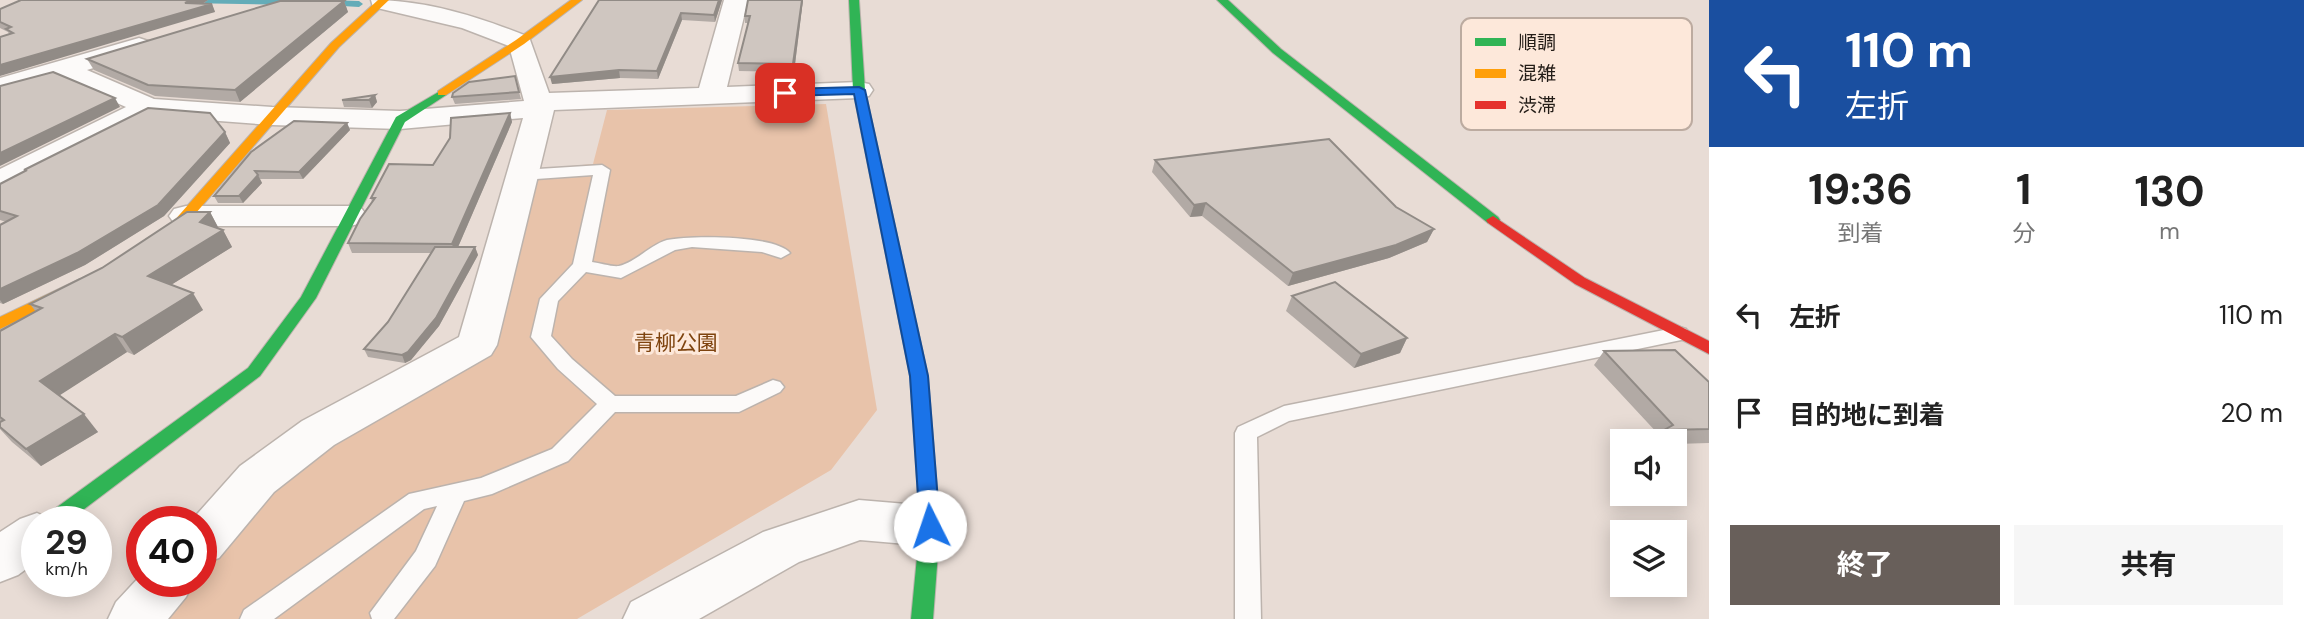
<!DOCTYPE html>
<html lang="ja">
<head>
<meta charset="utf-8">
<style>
  :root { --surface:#fff; --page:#f6f6f6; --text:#222; --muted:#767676; --accent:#685f5a }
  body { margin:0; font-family:"DM Sans","Noto Sans JP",sans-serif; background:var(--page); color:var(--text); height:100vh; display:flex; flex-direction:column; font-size:26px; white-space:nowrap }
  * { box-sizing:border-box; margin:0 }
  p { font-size:23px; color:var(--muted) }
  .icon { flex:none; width:38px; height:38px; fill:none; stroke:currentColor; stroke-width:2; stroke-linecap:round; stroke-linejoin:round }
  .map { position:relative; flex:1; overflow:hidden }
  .sheet { display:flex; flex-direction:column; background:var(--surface); width:595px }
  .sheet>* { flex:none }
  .top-card { background:#1a4fa0; color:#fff; overflow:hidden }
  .buttons { position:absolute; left:1610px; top:429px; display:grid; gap:14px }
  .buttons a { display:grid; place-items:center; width:77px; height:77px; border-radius:0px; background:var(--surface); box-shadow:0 4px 18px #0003; font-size:35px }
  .speed { position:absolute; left:21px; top:506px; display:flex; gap:14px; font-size:35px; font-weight:700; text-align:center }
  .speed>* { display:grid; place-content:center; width:91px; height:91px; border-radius:50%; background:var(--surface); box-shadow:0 4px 18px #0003; line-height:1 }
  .speed small { font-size:18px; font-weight:400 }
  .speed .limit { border:10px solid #d22; background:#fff; color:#111 }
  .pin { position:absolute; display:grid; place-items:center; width:60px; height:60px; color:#fff; margin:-30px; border-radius:14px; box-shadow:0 4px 10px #0006 }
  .me { position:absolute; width:77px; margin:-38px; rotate:356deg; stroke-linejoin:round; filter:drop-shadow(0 0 5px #0008) }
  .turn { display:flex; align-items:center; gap:24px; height:147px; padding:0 21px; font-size:32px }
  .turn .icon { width:91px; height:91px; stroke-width:2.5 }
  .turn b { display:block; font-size:49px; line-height:60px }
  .eta { display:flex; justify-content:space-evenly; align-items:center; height:119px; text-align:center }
  .eta b { font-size:42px; font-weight:700; line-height:49px }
  .action { display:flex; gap:14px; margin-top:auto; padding:14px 21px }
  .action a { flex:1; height:80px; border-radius:0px; background:var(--accent); color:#fff; font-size:28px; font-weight:700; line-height:80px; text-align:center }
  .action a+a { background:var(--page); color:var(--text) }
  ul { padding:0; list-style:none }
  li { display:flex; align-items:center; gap:21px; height:98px; padding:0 21px }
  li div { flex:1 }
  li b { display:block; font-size:26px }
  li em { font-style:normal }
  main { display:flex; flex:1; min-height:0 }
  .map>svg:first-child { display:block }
  .green { fill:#e8c3aa }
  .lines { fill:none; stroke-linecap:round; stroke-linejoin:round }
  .stream { fill:#64acb8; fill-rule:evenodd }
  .lane-casing { stroke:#bcb3ad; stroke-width:3 }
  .street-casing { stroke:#bcb3ad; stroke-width:3 }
  .fast-casing { stroke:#bcb3ad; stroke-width:2 }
  .slow-casing { stroke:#bcb3ad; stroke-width:2 }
  .jam-casing { stroke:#bcb3ad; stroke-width:2 }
  .lane { fill:#fcfaf9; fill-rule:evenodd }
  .street { fill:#fcfaf9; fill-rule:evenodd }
  .fast { fill:#30b455; fill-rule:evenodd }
  .slow { fill:#ff9f0a; fill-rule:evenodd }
  .jam { fill:#e5322d; fill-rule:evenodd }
  .wall { fill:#b2aaa5 }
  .shaded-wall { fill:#918b86 }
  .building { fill:#cfc6c0; stroke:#918b86; stroke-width:2 }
  .route { fill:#1a73e8; stroke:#114b97; stroke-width:2 }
  .labels { text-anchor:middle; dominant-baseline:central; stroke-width:6; stroke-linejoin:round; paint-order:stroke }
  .park-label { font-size:21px; fill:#7e430e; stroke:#fde8da }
  .key { fill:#fde8da; stroke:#bcaba0; stroke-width:2 }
  .key-label { font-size:19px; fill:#231c17 }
</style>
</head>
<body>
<main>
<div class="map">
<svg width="1709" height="619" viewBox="0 0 1709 619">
  <rect width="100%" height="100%" fill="#e8dcd5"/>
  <path class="green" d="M 826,104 L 877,410 L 831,470 L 577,619 L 158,619 L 188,581 L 201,581 L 201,564 L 272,475 L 473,360 L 537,169 L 593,164 L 607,110 Z"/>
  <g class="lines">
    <g class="stream">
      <path d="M 179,0 L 296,0 L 298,2 L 294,5 L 183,3 Z"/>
      <path d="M 328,0 L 359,1 L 363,4 L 359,7 L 325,5 L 325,1 Z"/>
    </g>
    <defs>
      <g id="lane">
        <path d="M 602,165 L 610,170 L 592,262 C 600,263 612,267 619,266 C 636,262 650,245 667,240 C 690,235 775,235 790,253 L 781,258 L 762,252 L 692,247 L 675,250 L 621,278 L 586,272 L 558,301 L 551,336 L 572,359 L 615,396 L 736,396 L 773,380 L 780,382 L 784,387 L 780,392 L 739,412 L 615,412 L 568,461 L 492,494 L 464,501 L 435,566 L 394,619 L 372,619 L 370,613 L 416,551 L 437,506 L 424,509 L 274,619 L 240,619 L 244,610 L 409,494 L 481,478 L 552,449 L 597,404 L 558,369 L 531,337 L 540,299 L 573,264 L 593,175 L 522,180 L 514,175 L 522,170 Z"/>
        <path d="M 1679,327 L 1686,329 L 1689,334 L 1686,339 L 1289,421 L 1257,437 L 1261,619 L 1235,619 L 1235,433 L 1238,427 L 1284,406 Z"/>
      </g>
      <g id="street">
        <path d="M 371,0 C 426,0 477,16 529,37 L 549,93 L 699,88 L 724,0 L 748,0 L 727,87 L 859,82 L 869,84 L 873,90 L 869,96 L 859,98 L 554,110 L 497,345 L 491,355 L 334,445 L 274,492 L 219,558 L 201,564 L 201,522 L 190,522 L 240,466 L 302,421 L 459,337 L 523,118 L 400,129 L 272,125 L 153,116 L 11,188 L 0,191 L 0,169 L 126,107 L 60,78 L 0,95 L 0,78 L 139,38 L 148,41 L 152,46 L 148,51 L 87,70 L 154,99 L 272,107 L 400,111 L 524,101 L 509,46 L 462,28 L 373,7 Z"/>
        <path d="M 186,206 L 350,206 L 362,209 L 367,216 L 362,223 L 350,226 L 186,226 L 174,223 L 169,216 L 174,209 Z"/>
        <path d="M 859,500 L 930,506 L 947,512 L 955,526 L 947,540 L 930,546 L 860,540 L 799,562 L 699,619 L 623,619 L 631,602 L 763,532 Z"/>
        <path d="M 37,513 L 56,522 L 37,522 L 37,561 L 18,575 L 0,582 L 0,532 L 20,519 Z"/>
        <path d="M 142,574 L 142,581 L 194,581 L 186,597 L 168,619 L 108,619 L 116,602 Z"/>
      </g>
      <g id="fast">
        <path d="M 849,0 L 859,0 L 865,90 L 928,376 L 940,526 L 933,619 L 911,619 L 920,526 L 910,376 L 853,90 Z"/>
        <path d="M 1217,0 L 1228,0 L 1281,49 L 1498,217 L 1500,220 L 1498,223 L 1488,223 L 1273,53 Z"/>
        <path d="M 442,90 L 446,91 L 446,95 L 405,122 L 316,298 L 260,376 L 67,522 L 42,522 L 45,516 L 248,368 L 301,297 L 396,117 Z"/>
      </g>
      <g id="slow">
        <path d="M 378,0 L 389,0 L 339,47 L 183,228 L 155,246 L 145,246 L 143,243 L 145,240 L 173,222 L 331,43 Z"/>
        <path d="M 571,0 L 582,0 L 524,44 L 446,95 L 438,95 L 438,91 L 516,40 Z"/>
        <path d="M 80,279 L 85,281 L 88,284 L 85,287 L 0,329 L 0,317 Z"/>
      </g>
      <path id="jam" d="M 1493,216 L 1585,278 L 1709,341 L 1709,354 L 1575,284 L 1488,223 L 1486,220 Z"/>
    </defs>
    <use href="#lane" class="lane-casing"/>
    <use href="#street" class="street-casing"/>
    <use href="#fast" class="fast-casing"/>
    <use href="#slow" class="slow-casing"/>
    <use href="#jam" class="jam-casing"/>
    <use href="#lane" class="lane"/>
    <use href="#street" class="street"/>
    <use href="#fast" class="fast"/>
    <use href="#slow" class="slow"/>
    <use href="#jam" class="jam"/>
  </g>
  <g class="wall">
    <path d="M 21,0 L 208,0 L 203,4 L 212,4 L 215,12 L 9,34 L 8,32 L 0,28 L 0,9 Z"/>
    <path d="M 599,0 L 722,0 L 715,22 L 682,20 L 658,79 L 620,78 L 552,84 Z"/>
    <path d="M 803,0 L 794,72 L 739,71 L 738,63 L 748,23 L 745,23 L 745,16 Z"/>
    <path d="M 344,1 L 348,12 L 240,102 L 155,96 L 94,70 L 87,59 Z"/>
    <path d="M 519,92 L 521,99 L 455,104 L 452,97 Z"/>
    <path d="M 375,95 L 377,102 L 372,108 L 344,107 L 342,100 Z"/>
    <path d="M 510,113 L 512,122 L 458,247 L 475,247 L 478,255 L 439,326 L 411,360 L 405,363 L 368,357 L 364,349 L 388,322 L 431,253 L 352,253 L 348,243 L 372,202 L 371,198 L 433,165 Z"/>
    <path d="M 347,123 L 350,130 L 303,179 L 260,179 L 262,183 L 243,203 L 218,203 L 214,196 L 251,152 Z"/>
    <path d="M 225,132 L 230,143 L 164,216 L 85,265 L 3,304 L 0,303 L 0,225 L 6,222 L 0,220 L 0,184 L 25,171 L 24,170 Z"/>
    <path d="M 1155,160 L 1396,207 L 1434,229 L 1427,242 L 1389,258 L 1288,286 L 1202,216 L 1190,217 L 1152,172 Z"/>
    <path d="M 210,212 L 219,229 L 223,230 L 232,247 L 171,285 L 203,310 L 134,355 L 127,352 L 59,395 L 98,432 L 41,466 L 12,442 L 0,429 L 0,423 L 1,422 L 0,421 L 0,331 L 36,312 L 30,304 L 102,268 Z"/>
    <path d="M 1292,296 L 1407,338 L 1400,353 L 1354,368 L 1286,311 Z"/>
    <path d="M 1604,351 L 1709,382 L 1709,443 L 1675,444 L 1675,441 L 1656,441 L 1660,436 L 1594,365 Z"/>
  </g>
  <g class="shaded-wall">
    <path d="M 191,0 L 208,0 L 194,9 L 212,4 L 215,12 L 0,76 L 0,65 L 185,3 Z"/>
    <path d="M 719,0 L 722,0 L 715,22 L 714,15 Z"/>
    <path d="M 802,0 L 803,0 L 794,72 L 793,64 Z"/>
    <path d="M 344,1 L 348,12 L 240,102 L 235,90 Z"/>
    <path d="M 681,13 L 682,20 L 658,79 L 657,71 Z"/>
    <path d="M 619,70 L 620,78 L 552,84 L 550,77 Z"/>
    <path d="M 375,95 L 377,102 L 372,108 L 369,100 Z"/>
    <path d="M 115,98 L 120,107 L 0,166 L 0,153 Z"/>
    <path d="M 510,113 L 512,122 L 455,254 L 452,244 Z"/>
    <path d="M 347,123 L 350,130 L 303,179 L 299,172 Z"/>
    <path d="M 225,132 L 230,143 L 164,216 L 85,265 L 3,304 L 0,300 L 0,289 Z"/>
    <path d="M 258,175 L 262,183 L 243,203 L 239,196 Z"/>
    <path d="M 1206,203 L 1202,216 L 1190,217 L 1194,205 Z"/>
    <path d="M 210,212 L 219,229 L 223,230 L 232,247 L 158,293 L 148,276 Z"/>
    <path d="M 1434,229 L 1427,242 L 1389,258 L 1288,286 L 1293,273 Z"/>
    <path d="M 475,247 L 478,255 L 439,326 L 411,360 L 405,363 L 402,355 Z"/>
    <path d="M 193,293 L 203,310 L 134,355 L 122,337 Z"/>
    <path d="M 115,334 L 127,352 L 54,399 L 40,381 Z"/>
    <path d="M 1407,338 L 1400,353 L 1354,368 L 1361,354 Z"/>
    <path d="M 84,414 L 98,432 L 41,466 L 26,449 Z"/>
  </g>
  <g class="building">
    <path d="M 21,0 L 191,0 L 185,3 L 212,4 L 0,65 L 0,37 L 13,33 L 6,29 L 11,27 L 0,22 L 0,9 Z"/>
    <path d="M 599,0 L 719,0 L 714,15 L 681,13 L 657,71 L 619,70 L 550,77 Z"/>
    <path d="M 748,0 L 802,0 L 793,64 L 738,63 L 750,16 L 745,16 Z"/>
    <path d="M 280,1 L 344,1 L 235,90 L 148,85 L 87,59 Z"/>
    <path d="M 53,72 L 115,98 L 0,153 L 0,86 Z"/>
    <path d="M 515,76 L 519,92 L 452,97 L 453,93 L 469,82 Z"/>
    <path d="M 375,95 L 369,100 L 342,100 Z"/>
    <path d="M 148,108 L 210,113 L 225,132 L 158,205 L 77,253 L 0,289 L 0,225 L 17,216 L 0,211 L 0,184 L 27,170 L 24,170 Z"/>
    <path d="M 510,113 L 452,244 L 348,243 L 360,219 L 375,198 L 371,198 L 389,164 L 433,165 L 450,138 L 451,118 Z"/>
    <path d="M 294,121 L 347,123 L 299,172 L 255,171 L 258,175 L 239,196 L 214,196 L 251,152 Z"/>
    <path d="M 1329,139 L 1396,207 L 1434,229 L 1396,245 L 1293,273 L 1206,203 L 1194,205 L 1155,160 Z"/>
    <path d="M 187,212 L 210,212 L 200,222 L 223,230 L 148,276 L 193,293 L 122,337 L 115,334 L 40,381 L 84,414 L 26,449 L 0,427 L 0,422 L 4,420 L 0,417 L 0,331 L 42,308 L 30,304 L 102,268 Z"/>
    <path d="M 435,247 L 475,247 L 436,318 L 408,352 L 402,355 L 364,349 L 388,322 Z"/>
    <path d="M 1335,282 L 1407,338 L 1361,354 L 1292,296 Z"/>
    <path d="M 1675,350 L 1709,382 L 1709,429 L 1664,430 L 1673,425 L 1604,351 Z"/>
  </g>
  <path class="route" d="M 859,87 L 865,90 L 928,376 L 940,526 L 937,532 L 930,534 L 923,532 L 920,526 L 910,376 L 854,94 L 785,96 L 780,93 L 785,89 Z"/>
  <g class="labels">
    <g class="park-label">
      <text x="676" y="343">青柳公園</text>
    </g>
  </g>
  <rect x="1461" y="18" width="231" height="112" rx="10" class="key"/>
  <rect x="1475" y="38" width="31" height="8" fill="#30b455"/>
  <rect x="1475" y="69" width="31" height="9" fill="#ff9f0a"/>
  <rect x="1475" y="101" width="31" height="8" fill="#e5322d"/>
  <g class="key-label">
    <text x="1518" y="49">順調</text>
    <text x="1518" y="80">混雑</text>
    <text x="1518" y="112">渋滞</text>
  </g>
</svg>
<div class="buttons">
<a><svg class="icon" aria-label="sound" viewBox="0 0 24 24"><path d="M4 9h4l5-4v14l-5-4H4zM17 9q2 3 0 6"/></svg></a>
<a><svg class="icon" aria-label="layers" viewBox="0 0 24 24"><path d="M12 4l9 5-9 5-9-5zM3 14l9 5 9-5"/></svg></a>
</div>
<div class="speed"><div>29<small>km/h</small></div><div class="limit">40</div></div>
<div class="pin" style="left:785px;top:93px;background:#d93025"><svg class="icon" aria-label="arrive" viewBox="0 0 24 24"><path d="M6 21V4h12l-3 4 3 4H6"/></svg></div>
<svg class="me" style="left:930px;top:526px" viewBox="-20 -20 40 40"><circle r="19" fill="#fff"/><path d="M0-13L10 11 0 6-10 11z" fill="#1a73e8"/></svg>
</div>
<section class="sheet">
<div class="top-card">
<div class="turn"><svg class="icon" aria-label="left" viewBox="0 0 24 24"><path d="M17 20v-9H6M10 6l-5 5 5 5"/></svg><div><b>110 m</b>左折</div></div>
</div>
<div class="eta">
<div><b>19:36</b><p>到着</p></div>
<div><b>1</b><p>分</p></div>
<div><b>130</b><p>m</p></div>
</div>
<ul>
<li><svg class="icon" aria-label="left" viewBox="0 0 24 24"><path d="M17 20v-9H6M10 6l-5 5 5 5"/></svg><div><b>左折</b></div><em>110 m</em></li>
<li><svg class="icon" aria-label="arrive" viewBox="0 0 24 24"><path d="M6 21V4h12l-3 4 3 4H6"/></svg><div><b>目的地に到着</b></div><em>20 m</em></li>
</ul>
<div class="action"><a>終了</a><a>共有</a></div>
</section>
</main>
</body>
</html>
